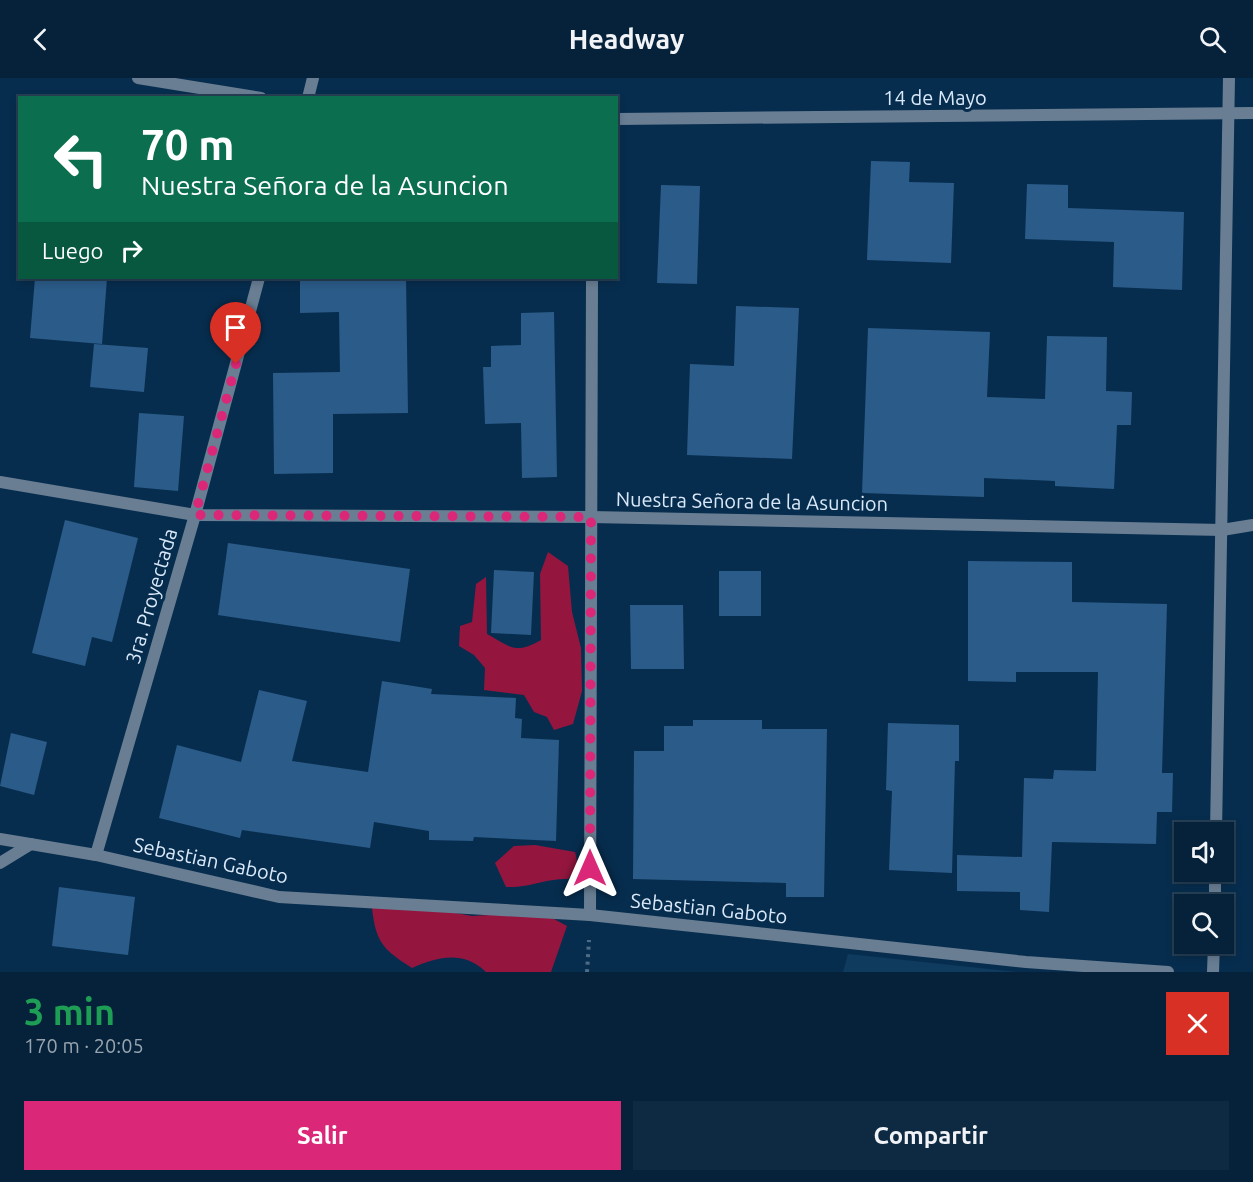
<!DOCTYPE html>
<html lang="es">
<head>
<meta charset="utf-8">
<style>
  :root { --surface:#05223a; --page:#0e2a42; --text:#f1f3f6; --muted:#97a4af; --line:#263f54; --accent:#db2777 }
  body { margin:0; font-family:Ubuntu,sans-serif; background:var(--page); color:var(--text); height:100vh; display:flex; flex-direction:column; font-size:22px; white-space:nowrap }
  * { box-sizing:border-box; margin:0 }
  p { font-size:20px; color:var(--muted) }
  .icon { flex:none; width:33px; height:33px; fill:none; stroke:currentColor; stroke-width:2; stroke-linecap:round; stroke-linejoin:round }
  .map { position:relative; height:894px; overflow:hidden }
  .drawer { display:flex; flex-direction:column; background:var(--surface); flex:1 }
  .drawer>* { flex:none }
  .guide { position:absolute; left:18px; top:18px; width:600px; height:183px; border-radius:0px; box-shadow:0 3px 9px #0003,0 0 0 2px var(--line); background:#0b6e4f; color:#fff; overflow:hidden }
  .buttons { position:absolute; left:1174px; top:744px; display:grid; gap:12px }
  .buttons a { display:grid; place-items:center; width:60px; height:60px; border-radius:0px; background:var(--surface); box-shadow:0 3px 9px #0003,0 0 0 2px var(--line); font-size:30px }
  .pin { position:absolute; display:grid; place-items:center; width:51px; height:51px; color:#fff; margin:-62px -26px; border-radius:50% 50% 50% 0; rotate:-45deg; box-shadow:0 0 6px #0007 }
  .pin .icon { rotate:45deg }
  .me { position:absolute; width:66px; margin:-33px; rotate:0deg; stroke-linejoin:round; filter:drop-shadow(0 0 4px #0008) }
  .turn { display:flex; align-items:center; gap:21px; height:126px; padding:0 24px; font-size:27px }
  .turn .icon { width:78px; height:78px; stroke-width:2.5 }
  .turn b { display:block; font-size:42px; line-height:51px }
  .then { display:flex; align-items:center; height:57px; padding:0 24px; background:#0003; gap:12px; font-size:22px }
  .round { display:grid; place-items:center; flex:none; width:63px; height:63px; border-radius:0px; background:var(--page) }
  .overview { display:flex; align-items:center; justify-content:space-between; height:102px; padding:0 24px }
  h1 { font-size:36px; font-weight:700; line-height:45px; color:#1e9e55 }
  .cta { display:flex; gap:12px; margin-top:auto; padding:12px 24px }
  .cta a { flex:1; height:69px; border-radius:0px; background:var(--accent); color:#fff; font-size:24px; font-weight:700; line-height:69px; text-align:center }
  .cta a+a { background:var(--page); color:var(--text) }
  header { display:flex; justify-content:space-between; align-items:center; height:78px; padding:0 24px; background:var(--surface); font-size:27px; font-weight:700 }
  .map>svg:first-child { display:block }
  .built { fill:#0f3b5f }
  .forest { fill:#94163f }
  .building { fill:#2b5b88 }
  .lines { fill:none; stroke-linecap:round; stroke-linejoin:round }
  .path { stroke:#4e6c87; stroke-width:4; stroke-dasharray:3 4.5; stroke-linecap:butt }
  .street { stroke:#697e93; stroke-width:12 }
  .route { stroke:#db2777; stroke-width:10; stroke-dasharray:0 18 }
  .labels { text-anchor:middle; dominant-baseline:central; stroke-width:6; stroke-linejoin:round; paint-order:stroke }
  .street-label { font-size:20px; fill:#dae9f9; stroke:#072d4e }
</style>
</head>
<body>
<header><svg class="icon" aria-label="back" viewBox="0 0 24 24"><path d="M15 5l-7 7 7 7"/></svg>Headway<svg class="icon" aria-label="search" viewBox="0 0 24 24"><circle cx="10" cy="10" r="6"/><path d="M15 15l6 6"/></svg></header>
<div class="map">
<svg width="1253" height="894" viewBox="0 0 1253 894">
  <rect width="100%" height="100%" fill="#072d4e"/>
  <path class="built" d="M 848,876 L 1017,894 L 1018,894 L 843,894 Z"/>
  <g class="forest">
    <path d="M 548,474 L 568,488 L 572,534 L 581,570 L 582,613 L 573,646 L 554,652 L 547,639 L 534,634 L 524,617 L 484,612 L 485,590 L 474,577 L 459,568 L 460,548 L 472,544 L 476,506 L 486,499 L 487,556 C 511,569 515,577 541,562 L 540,496 Z"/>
    <path d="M 535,767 L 575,774 C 579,787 576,791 568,801 C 542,801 531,810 506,809 L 495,785 L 514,768 Z"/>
    <path d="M 386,822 L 472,838 L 541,834 L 567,848 L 551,894 L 486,894 C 463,872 438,879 412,890 C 383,871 376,865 372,830 Z"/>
  </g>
  <g class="building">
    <path d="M 871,83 L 910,84 L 909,104 L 954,105 L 951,185 L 867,182 Z"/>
    <path d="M 1027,106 L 1068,107 L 1068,130 L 1184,134 L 1182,212 L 1113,209 L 1114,164 L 1025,161 Z"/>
    <path d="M 661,107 L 700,108 L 697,206 L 657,205 Z"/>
    <path d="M 35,200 L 107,200 L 102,266 L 30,260 Z"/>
    <path d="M 300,200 L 406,200 L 408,335 L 333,336 L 333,395 L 274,396 L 273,295 L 340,294 L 339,234 L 300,235 Z"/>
    <path d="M 736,228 L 799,230 L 792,381 L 687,377 L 690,286 L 734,288 Z"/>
    <path d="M 554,234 L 557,399 L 522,400 L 521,345 L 485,346 L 483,289 L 491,289 L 491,268 L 521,267 L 521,235 Z"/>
    <path d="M 868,250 L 990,254 L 987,319 L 1045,321 L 1047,258 L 1107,259 L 1106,313 L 1132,314 L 1131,347 L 1117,347 L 1114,411 L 1055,408 L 1055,403 L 984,400 L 984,419 L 862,415 Z"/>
    <path d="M 94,266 L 148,270 L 144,314 L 90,309 Z"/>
    <path d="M 139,335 L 184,338 L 178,413 L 134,409 Z"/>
    <path d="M 65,442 L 138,460 L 112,564 L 92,559 L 85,588 L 32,575 Z"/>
    <path d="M 228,465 L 410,491 L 400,564 L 218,537 Z"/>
    <path d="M 968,483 L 1072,484 L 1072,524 L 1167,526 L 1162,695 L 1173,695 L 1172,734 L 1157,734 L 1156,766 L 1052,764 L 1049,834 L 1020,832 L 1020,814 L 957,813 L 957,777 L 1022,779 L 1024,700 L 1053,701 L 1054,692 L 1096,693 L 1098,594 L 1016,594 L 1016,604 L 968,603 Z"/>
    <path d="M 494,492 L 534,494 L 531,557 L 491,555 Z"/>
    <rect x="719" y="493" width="42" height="45"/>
    <path d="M 630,527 L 683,527 L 684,591 L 631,591 Z"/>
    <path d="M 382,603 L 432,611 L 431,616 L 516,620 L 515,640 L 522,641 L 521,660 L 559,662 L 556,763 L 474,759 L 473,763 L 429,762 L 429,753 L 374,744 L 370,770 L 242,752 L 240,760 L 159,740 L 177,667 L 241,684 L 259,612 L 307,623 L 292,683 L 368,694 Z"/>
    <path d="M 693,642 L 762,642 L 762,651 L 827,651 L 824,819 L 786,819 L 786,805 L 633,801 L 634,673 L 664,673 L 664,648 L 693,648 Z"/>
    <path d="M 888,645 L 959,647 L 959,683 L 955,683 L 952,795 L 889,792 L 892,713 L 886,712 Z"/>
    <path d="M 11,655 L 47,664 L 34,717 L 0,708 Z"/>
    <path d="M 59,809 L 135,819 L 128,877 L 52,868 Z"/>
  </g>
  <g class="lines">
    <path class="path" d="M 587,894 L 589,862"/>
    <g class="street">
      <path d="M 138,0 L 261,20"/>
      <path d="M 308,20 L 313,0"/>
      <path d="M 616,41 L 1253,35"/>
      <path d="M 0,404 L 195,437 L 591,439 L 1222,452 L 1253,447"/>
      <path d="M 1216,754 L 1229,0"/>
      <path d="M 0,761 L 96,777 L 279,819 L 590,837 L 1026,884 L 1168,894"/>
      <path d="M 96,777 L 195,437 L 259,200"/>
      <path d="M 0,785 L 31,766"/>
      <path d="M 1215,826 L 1215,794"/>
      <path d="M 590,837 L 592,200"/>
      <path d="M 1213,894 L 1214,866"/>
    </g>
  </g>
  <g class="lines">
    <path class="route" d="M 236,286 L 195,437 L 591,439 L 590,790"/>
  </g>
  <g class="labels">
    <g class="street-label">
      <text x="935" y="19">14 de Mayo</text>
      <text transform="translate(752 423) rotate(1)">Nuestra Señora de la Asuncion</text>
      <text transform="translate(151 518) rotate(-74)">3ra. Proyectada</text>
      <text transform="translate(211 782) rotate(12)">Sebastian Gaboto</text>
      <text transform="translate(709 830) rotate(6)">Sebastian Gaboto</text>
    </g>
  </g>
</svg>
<div class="buttons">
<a><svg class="icon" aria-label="sound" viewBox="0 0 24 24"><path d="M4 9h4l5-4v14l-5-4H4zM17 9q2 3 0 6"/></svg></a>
<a><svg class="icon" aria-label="search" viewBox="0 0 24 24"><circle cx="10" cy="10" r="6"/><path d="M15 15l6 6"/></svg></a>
</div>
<div class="pin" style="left:236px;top:286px;background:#d93025"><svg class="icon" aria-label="arrive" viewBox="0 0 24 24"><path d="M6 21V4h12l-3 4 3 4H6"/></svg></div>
<svg class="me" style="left:590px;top:790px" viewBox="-20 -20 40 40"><path d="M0-17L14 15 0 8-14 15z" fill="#db2777" stroke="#fff" stroke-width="4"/></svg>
<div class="guide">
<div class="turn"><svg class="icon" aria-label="left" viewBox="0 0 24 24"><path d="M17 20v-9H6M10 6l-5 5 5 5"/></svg><div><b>70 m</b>Nuestra Señora de la Asuncion</div></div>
<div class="then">Luego<svg class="icon" aria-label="right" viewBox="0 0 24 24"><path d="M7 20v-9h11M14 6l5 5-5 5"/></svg></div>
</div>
</div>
<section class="drawer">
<div class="overview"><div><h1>3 min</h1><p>170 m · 20:05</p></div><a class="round" style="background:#d93025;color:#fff"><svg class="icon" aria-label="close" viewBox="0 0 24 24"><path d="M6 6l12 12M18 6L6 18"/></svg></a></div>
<div class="cta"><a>Salir</a><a>Compartir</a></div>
</section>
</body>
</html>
